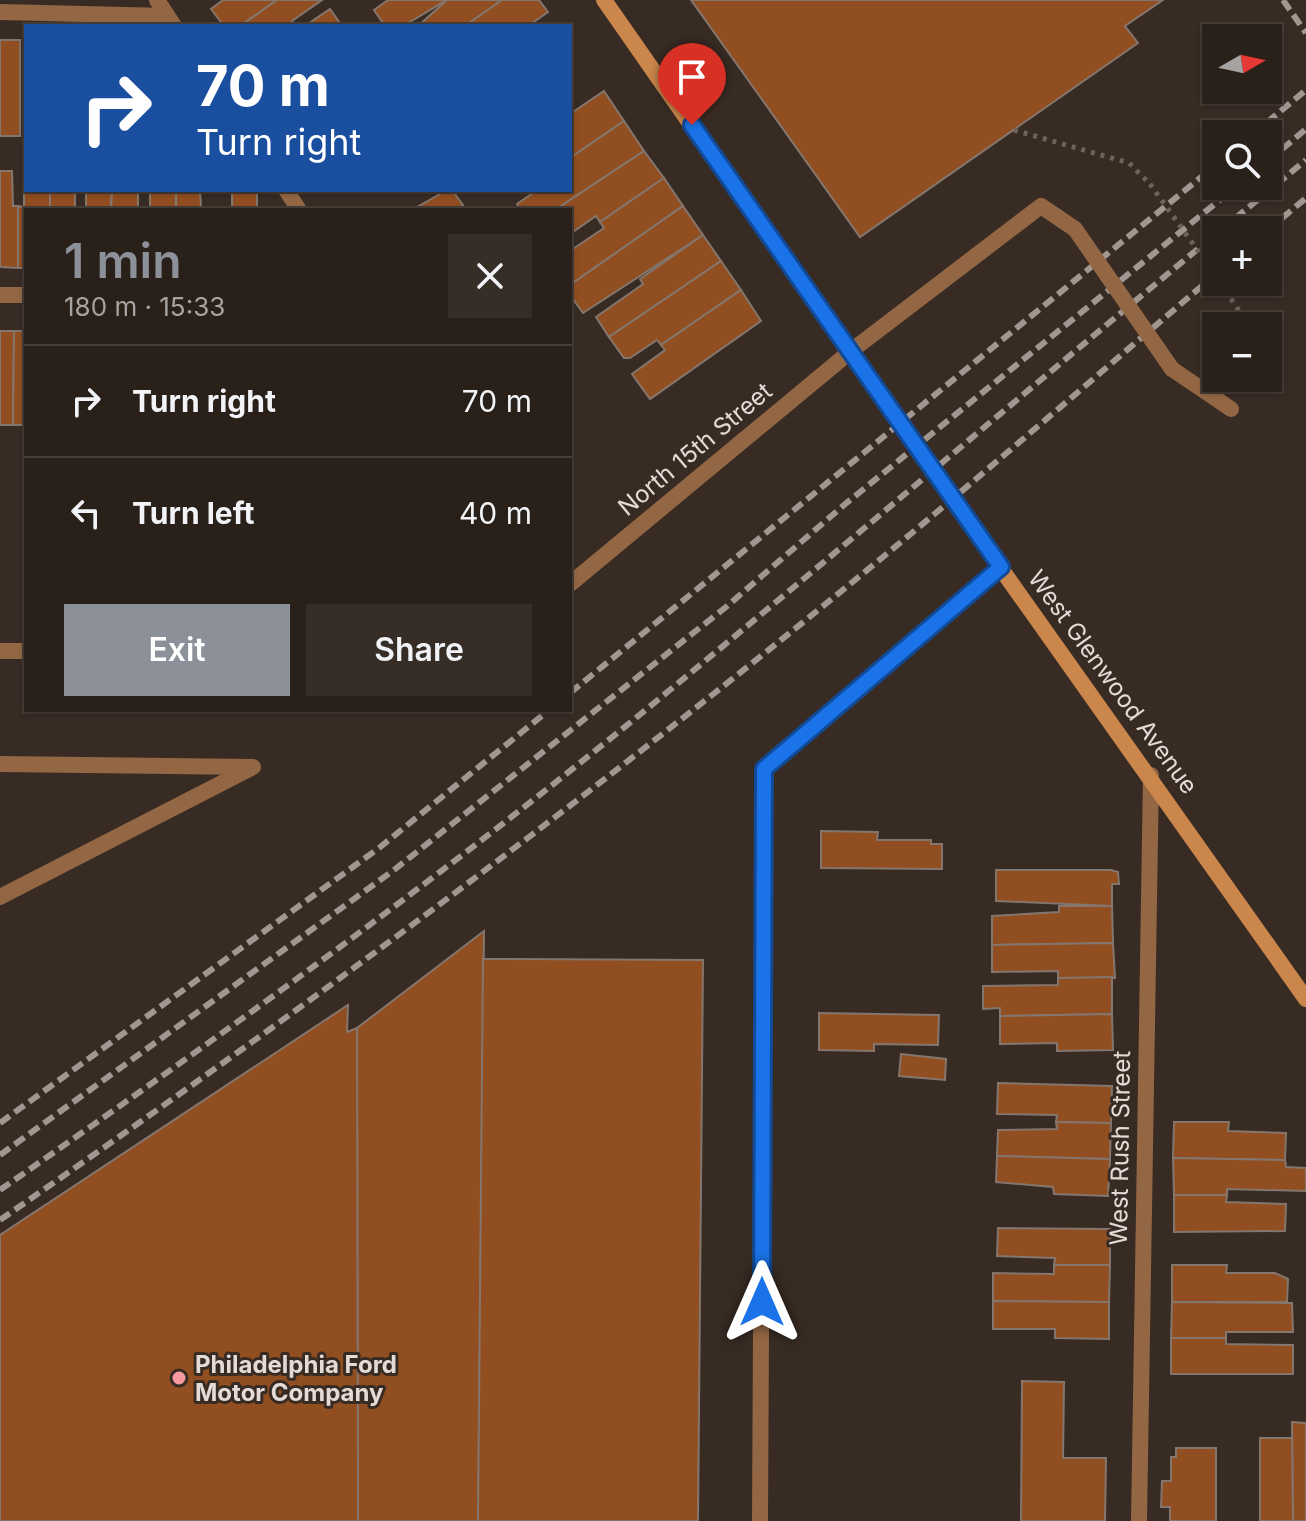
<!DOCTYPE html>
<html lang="en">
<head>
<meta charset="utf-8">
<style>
  :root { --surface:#2a201a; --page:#362d27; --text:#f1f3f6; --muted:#a5a3a2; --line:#463e39; --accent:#8c9099 }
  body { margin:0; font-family:Inter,sans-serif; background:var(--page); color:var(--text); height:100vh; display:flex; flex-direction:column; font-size:30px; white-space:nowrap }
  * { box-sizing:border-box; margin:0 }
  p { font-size:26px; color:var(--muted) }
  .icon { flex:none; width:44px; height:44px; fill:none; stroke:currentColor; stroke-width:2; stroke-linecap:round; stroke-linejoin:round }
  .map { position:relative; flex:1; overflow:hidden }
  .side { position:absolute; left:24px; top:208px; width:548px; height:504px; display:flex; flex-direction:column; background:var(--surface); border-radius:0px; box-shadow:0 2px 6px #0004,0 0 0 2px var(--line) }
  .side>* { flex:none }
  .banner { position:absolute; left:24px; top:24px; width:548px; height:168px; border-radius:0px; box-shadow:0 2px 6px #0004,0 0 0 2px var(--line); background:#1a4fa0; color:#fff; overflow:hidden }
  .needle { width:52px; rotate:81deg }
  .buttons { position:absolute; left:1202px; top:24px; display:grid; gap:16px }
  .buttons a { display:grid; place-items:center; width:80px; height:80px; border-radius:0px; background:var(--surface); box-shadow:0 2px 6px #0004,0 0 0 2px var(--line); font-size:40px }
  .pin { position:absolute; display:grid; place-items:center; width:68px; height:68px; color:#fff; margin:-82px -34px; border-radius:50% 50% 50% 0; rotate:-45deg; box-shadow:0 0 8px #0007 }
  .pin .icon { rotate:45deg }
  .me { position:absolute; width:88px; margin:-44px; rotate:0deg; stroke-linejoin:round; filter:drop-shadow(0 0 6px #0008) }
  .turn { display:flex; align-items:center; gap:28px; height:168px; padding:0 40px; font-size:36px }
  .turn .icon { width:104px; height:104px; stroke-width:2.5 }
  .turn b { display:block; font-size:56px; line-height:68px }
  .round { display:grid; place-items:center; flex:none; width:84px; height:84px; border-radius:0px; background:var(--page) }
  .overview { display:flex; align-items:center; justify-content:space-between; height:136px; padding:0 40px }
  h1 { font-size:48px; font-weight:600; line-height:60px; color:var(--accent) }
  .button { display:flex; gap:16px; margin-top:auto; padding:16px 40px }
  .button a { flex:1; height:92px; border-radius:0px; background:var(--accent); color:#fff; font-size:32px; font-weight:600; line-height:92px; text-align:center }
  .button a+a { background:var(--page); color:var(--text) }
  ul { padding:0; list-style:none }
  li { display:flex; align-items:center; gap:24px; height:112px; padding:0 40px; border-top:2px solid var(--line) }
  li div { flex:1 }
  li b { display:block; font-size:30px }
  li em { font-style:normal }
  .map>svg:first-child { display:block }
  .building { fill:#914e20; stroke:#85766d; stroke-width:2 }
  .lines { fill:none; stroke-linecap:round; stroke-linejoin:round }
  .path { stroke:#6e625b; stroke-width:5; stroke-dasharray:4 6; stroke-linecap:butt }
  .service { stroke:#936744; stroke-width:16 }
  .minor { stroke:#936744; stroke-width:16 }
  .secondary { stroke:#cb864b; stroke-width:16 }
  .rail { stroke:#a19690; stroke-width:6; stroke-dasharray:12 6; stroke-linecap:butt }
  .path-bridge { stroke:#6e625b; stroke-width:5; stroke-dasharray:4 6; stroke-linecap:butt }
  .service-bridge { stroke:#936744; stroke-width:16 }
  .secondary-bridge { stroke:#cb864b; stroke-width:16 }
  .route-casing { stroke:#114b97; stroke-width:20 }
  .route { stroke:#1a73e8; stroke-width:14 }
  .poi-dot { fill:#f49aa0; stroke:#382b23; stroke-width:3 }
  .labels { text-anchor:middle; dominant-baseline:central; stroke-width:6; stroke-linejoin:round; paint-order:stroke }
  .street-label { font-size:24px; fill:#e4dbd6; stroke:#382b23 }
  .poi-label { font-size:24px; font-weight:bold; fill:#e4dbd6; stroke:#382b23; text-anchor:start }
</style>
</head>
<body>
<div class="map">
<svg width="1306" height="1521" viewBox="0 0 1306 1521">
  <rect width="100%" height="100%" fill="#382b23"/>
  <g class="building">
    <path d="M 223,0 L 277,0 L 240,26 L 224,26 L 211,9 Z"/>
    <path d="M 277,0 L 322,0 L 292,21 L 295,26 L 240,26 Z"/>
    <path d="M 388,0 L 447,0 L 403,26 L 385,26 L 374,10 Z"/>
    <path d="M 447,0 L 502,0 L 465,26 L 418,26 Z"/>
    <path d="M 502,0 L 539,0 L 548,12 L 528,26 L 465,26 Z"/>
    <path d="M 691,0 L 1163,0 L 1125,26 L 1138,43 L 860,237 Z"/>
    <path d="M 330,9 L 342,26 L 305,26 Z"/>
    <rect x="0" y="40" width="20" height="96"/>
    <path d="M 604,91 L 624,121 L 570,158 L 570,114 Z"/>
    <path d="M 624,121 L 644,151 L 555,210 L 521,210 L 517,204 L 537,190 L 570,190 L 570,158 Z"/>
    <path d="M 644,151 L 664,178 L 600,222 L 596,216 L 570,234 L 570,210 L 555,210 Z"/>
    <path d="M 0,171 L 12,171 L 13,206 L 18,206 L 18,268 L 0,267 Z"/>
    <path d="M 24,173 L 26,190 L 50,190 L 50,210 L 26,210 L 26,268 L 18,268 L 18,206 L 24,207 Z"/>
    <path d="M 664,178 L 683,206 L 570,285 L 570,251 L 604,228 L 600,222 Z"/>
    <path d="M 50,190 L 75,190 L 75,207 L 81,210 L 50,210 Z"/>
    <path d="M 86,190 L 112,190 L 111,210 L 81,210 L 86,207 Z"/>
    <path d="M 112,190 L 138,190 L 138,209 L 144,210 L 111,210 Z"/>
    <path d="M 150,190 L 176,190 L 176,210 L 144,210 L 150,208 Z"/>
    <path d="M 176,190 L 200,190 L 201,207 L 206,210 L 176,210 Z"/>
    <rect x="232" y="190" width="25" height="20"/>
    <path d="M 447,190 L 452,190 L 463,205 L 456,210 L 412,210 Z"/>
    <path d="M 683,206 L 703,235 L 583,313 L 570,295 L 570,285 Z"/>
    <path d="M 703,235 L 721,261 L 609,337 L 596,317 L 643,284 L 640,279 Z"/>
    <path d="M 721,261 L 741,290 L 661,345 L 657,340 L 630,358 L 624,358 L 609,337 Z"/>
    <path d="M 741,290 L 761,321 L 650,399 L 632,374 L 665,350 L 661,345 Z"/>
    <path d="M 0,331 L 14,331 L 13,425 L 0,425 Z"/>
    <path d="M 14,331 L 26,331 L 26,425 L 13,425 Z"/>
    <path d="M 821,831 L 878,832 L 877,840 L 931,840 L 931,844 L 942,844 L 942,869 L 821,868 Z"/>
    <path d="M 996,870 L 1111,870 L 1118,872 L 1119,884 L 1112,884 L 1112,906 L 996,901 Z"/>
    <path d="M 1059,906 L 1112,906 L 1113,943 L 992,945 L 992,916 L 1059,912 Z"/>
    <path d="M 484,931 L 478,1521 L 358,1521 L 357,1028 Z"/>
    <path d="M 1113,943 L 1115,978 L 1058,978 L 1058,971 L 992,972 L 992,945 Z"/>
    <path d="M 483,959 L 703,960 L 698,1521 L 478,1521 Z"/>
    <path d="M 1112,977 L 1112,1014 L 1000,1016 L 1000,1008 L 983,1009 L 983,986 L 1058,985 L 1058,978 Z"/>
    <path d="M 348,1005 L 347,1032 L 357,1028 L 358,1521 L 0,1521 L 0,1235 Z"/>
    <path d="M 819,1013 L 939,1015 L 938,1045 L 874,1044 L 874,1051 L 819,1050 Z"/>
    <path d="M 1112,1014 L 1113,1050 L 1057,1051 L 1057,1043 L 1000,1044 L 1000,1016 Z"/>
    <path d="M 901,1054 L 946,1059 L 945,1080 L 899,1076 Z"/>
    <path d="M 998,1083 L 1112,1086 L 1111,1123 L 1056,1122 L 1057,1115 L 997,1114 Z"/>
    <path d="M 1056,1122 L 1111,1123 L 1110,1159 L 997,1156 L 998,1130 L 1057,1129 Z"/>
    <path d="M 1174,1122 L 1229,1122 L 1228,1131 L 1286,1133 L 1285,1160 L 1173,1158 Z"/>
    <path d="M 997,1156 L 1110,1159 L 1108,1196 L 1054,1194 L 1053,1187 L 996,1182 Z"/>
    <path d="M 1173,1158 L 1285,1160 L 1286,1167 L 1306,1168 L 1306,1191 L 1227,1189 L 1227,1195 L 1174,1195 Z"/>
    <path d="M 1174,1195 L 1227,1195 L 1226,1202 L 1286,1204 L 1285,1231 L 1174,1232 Z"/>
    <path d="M 998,1228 L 1110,1229 L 1116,1232 L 1116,1239 L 1110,1239 L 1110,1265 L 1054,1265 L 1055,1258 L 997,1256 Z"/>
    <path d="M 1054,1265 L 1110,1265 L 1109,1302 L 993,1301 L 993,1273 L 1054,1274 Z"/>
    <path d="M 1172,1265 L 1227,1265 L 1226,1273 L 1275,1273 L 1288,1279 L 1287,1302 L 1172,1302 Z"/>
    <path d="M 993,1301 L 1109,1302 L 1109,1339 L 1055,1338 L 1055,1329 L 993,1329 Z"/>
    <path d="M 1172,1302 L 1292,1303 L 1293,1332 L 1226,1332 L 1226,1338 L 1171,1338 Z"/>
    <path d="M 1171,1338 L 1226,1338 L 1226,1344 L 1293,1345 L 1293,1374 L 1171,1374 Z"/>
    <path d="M 1022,1381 L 1064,1382 L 1063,1458 L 1106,1458 L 1105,1521 L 1021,1521 Z"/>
    <path d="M 1292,1422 L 1306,1423 L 1306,1521 L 1293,1521 Z"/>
    <path d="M 1260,1438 L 1292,1438 L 1293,1521 L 1260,1521 Z"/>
    <path d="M 1176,1448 L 1216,1448 L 1216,1521 L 1170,1521 L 1170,1507 L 1161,1507 L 1162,1481 L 1171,1481 L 1171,1457 L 1176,1457 Z"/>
  </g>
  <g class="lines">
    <g class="path">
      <path d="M 1014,130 L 1129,163 L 1150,184"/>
      <path d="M 1220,282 L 1249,326"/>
      <path d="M 1268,358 L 1278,375"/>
    </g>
    <g class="service">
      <path d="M 851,351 L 1041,206 L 1075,229"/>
      <path d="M 1172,369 L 1231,409"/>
      <path d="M 0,764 L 253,767 L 0,897"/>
    </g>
    <g class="minor">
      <path d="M 157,0 L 174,26"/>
      <path d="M 0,12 L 167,16"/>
      <path d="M 286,190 L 299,210"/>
      <path d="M 0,295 L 26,295"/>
      <path d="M 570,584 L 851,351"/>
      <path d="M 0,651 L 26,651"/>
      <path d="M 760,1521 L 764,769 L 1001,567"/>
      <path d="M 1139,1521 L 1151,775"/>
    </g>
    <g class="secondary">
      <path d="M 604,0 L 889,409"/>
      <path d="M 963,515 L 1306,999"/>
    </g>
    <g class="rail">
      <path d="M 1283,0 L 1306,33"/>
      <path d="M 1253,134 L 1306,90"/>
      <path d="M 1268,161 L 1306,129"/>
      <path d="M 1221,230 L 1306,160"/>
      <path d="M 1268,230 L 1306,198"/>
      <path d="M 570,693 L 1216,165"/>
      <path d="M 0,1123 L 379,848 L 549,710"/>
      <path d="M 0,1155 L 394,870 L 726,607 L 844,505 L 1237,186"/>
      <path d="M 0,1190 C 217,1039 432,884 637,717 C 831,558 1022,394 1216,234"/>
      <path d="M 0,1220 C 292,1018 580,805 855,580 C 977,480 1096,376 1216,274"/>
    </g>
    <path class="path-bridge" d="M 1150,184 L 1216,276"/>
    <path class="service-bridge" d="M 1075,229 L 1172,369"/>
    <path class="secondary-bridge" d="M 889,409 L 963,515"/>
  </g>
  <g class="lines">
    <defs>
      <path id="route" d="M 692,125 L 1001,567 L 764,769 L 762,1302"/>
    </defs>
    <use href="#route" class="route-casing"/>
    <use href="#route" class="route"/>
  </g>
  <circle class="poi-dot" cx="179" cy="1378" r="8"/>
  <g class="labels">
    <g class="street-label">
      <text transform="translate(695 449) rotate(-40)">North 15th Street</text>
      <text transform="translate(1113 682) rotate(54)">West Glenwood Avenue</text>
      <text transform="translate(1120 1148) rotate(-89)">West Rush Street</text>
    </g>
    <g class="poi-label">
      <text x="195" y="1364">Philadelphia Ford<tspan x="195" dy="28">Motor Company</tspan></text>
    </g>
  </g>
</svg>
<div class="buttons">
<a><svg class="needle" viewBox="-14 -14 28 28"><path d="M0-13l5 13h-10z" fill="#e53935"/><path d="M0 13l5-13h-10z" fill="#a5a3a2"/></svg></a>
<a><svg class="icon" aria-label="search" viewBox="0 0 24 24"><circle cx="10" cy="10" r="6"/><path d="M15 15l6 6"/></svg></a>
<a>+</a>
<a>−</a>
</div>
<div class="pin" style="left:692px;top:125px;background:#d93025"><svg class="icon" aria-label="arrive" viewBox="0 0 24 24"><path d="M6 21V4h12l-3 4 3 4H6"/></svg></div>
<svg class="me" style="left:762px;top:1302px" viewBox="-20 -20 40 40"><path d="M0-17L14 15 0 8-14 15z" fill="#1a73e8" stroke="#fff" stroke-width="4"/></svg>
<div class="banner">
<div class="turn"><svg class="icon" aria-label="right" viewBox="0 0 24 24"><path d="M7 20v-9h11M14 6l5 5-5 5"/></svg><div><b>70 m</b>Turn right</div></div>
</div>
<section class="side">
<div class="overview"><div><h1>1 min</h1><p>180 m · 15:33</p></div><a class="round"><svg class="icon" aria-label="close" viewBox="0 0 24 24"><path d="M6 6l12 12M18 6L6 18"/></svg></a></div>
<ul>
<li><svg class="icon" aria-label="right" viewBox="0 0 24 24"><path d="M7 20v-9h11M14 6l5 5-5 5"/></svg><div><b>Turn right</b></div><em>70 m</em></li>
<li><svg class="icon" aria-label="left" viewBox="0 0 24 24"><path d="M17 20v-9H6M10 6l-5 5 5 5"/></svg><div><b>Turn left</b></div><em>40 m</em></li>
</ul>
<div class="button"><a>Exit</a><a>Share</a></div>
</section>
</div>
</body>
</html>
